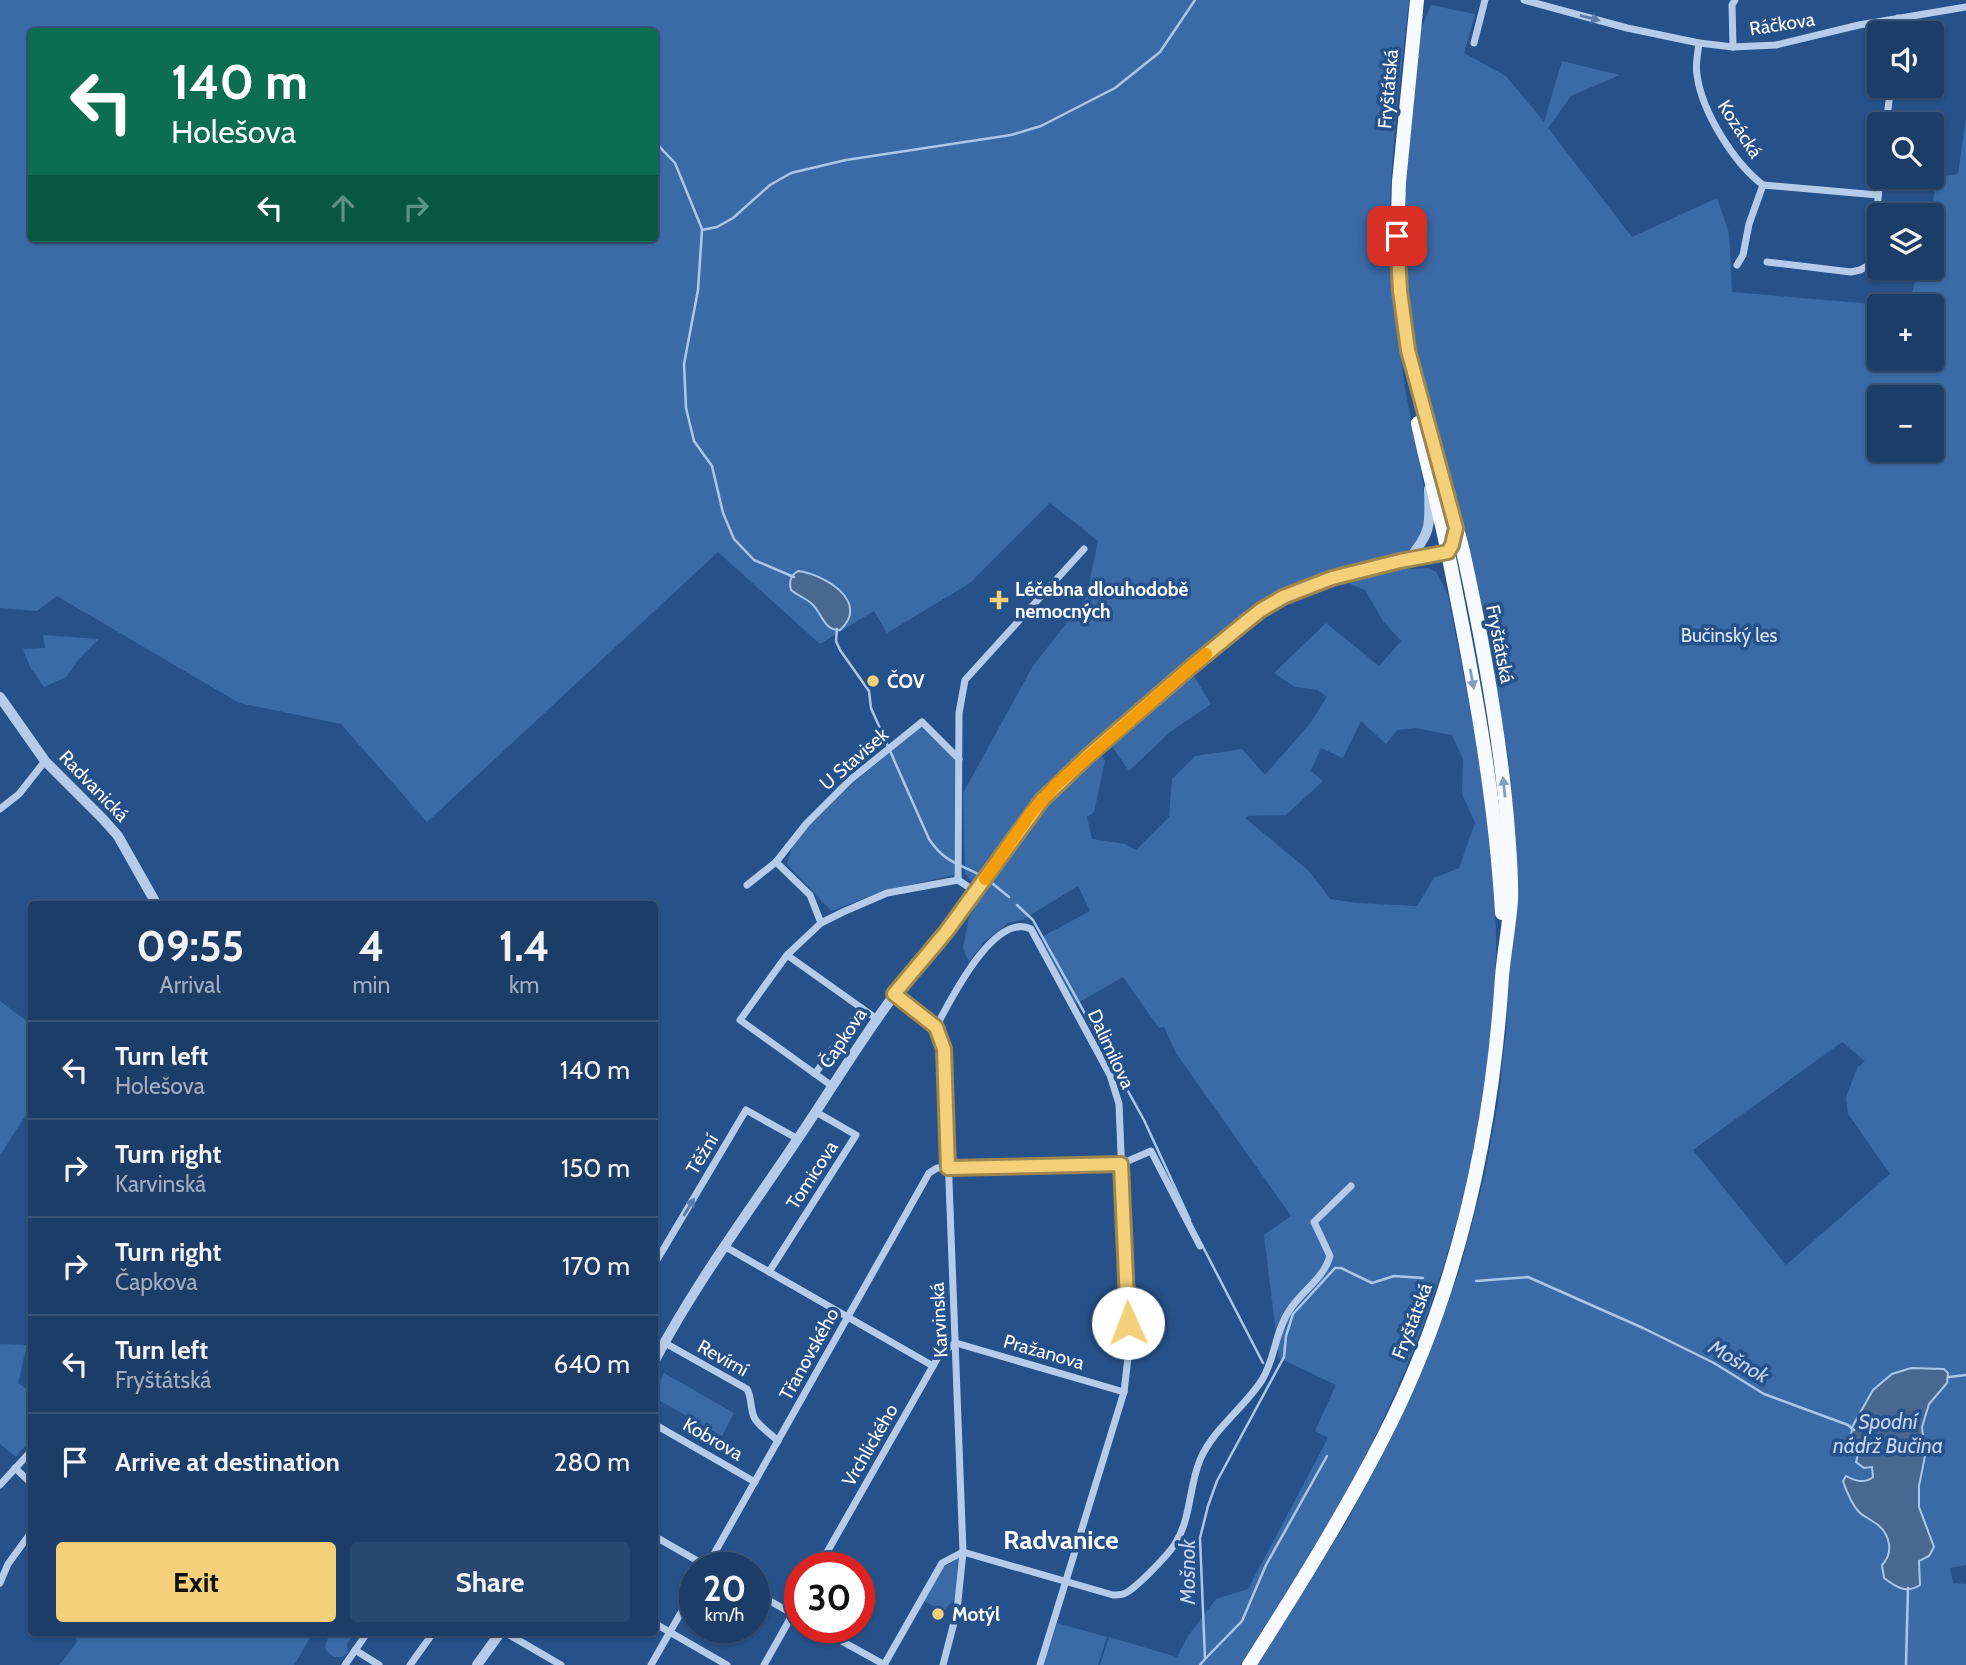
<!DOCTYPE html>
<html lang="en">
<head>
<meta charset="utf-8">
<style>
  :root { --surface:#1c3d68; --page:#294871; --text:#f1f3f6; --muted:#a0aec0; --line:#3a567c; --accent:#f3d079 }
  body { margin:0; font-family:Cabin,sans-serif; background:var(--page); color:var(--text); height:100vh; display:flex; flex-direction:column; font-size:26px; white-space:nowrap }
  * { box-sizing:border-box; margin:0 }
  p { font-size:23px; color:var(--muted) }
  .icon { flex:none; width:38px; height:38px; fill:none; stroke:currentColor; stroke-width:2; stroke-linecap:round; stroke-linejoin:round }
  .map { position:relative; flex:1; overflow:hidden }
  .details { position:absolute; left:28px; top:901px; width:630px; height:735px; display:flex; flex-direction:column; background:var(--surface); border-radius:7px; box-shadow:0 2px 5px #0004,0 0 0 2px var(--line) }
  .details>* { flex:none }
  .hud { position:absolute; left:28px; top:28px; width:630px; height:214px; border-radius:7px; box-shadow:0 2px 5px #0004,0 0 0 2px var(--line); background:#0b6e4f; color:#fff; overflow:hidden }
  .controls { position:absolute; left:1867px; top:21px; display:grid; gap:14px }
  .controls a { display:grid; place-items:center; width:77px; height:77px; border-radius:7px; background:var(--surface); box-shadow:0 2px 5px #0004,0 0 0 2px var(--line); font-size:35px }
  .speed { position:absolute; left:679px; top:1552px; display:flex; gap:14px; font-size:35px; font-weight:700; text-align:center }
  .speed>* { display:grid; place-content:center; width:91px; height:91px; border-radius:50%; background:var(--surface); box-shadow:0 2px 5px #0004,0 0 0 2px var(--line); line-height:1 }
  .speed small { font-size:18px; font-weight:400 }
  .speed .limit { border:10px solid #d22; background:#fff; color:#111 }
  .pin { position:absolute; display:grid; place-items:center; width:60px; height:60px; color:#fff; margin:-30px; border-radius:14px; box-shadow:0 4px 10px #0006 }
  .me { position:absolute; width:77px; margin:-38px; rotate:358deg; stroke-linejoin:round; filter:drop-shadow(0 0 5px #0008) }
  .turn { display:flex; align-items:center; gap:24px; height:147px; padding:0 28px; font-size:32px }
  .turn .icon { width:91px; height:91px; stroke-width:2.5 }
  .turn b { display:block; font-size:49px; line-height:60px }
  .lanes { display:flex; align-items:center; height:66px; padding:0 28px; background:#0003; justify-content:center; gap:35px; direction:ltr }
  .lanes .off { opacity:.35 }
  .eta { display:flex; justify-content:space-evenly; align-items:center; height:119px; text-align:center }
  .eta b { font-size:42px; font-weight:700; line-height:49px }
  .primary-button { display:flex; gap:14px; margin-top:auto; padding:14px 28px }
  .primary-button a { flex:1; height:80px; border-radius:7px; background:var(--accent); color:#111; font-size:28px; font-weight:700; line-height:80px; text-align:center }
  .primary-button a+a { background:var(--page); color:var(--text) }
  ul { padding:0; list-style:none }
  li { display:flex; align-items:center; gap:21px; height:98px; padding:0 28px; border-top:2px solid var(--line) }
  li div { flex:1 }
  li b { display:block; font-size:26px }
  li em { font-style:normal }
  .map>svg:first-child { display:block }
  .green { fill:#3b6ba7; fill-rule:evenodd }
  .water { fill:#496891; stroke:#a9c7ea; stroke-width:2 }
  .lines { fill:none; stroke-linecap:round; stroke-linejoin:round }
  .stream { stroke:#a9c7ea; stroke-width:2.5 }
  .minor { stroke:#b4ccea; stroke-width:7 }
  .tertiary { stroke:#b4ccea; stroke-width:10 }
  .primary { stroke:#f7fafe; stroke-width:14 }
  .oneway { fill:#587cac }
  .oneway2 { fill:#849dbe }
  .route-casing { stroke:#9e874f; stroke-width:18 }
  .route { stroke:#f3d079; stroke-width:12 }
  .slow { stroke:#f59e0b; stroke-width:12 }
  .poi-dot { fill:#f3d079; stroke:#26518a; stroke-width:2.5 }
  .labels { text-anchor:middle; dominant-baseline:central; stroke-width:7; stroke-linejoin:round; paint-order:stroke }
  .street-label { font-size:19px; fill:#fff; stroke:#26518a }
  .poi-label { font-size:19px; font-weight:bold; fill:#fff; stroke:#26518a; text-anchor:start }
  .park-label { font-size:19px; fill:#d8e6f7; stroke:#26518a }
  .water-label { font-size:21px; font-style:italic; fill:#c0d6f1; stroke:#26518a }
  .district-label { font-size:26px; font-weight:bold; fill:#fff; stroke:#26518a }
</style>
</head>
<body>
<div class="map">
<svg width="1966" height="1665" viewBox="0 0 1966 1665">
  <rect width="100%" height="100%" fill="#26518a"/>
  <g class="green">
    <path d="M 0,0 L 1409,0 C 1401,77 1389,156 1390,233 C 1390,285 1398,336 1405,387 C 1409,416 1434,512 1423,534 C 1420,538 1414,547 1409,550 C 1397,560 1360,565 1343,570 C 1314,578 1287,590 1260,604 L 1056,778 L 980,881 L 971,881 L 965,873 L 963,793 L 1033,666 L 1086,598 L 1098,541 L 1050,503 L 970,583 L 887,633 L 874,611 L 820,644 L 718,552 L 427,822 L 341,724 L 239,703 L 57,596 L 37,611 L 0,608 ZM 32,32 L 654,32 L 654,238 L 32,238 ZM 816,576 L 842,591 L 827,626 L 817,610 L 809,602 Z"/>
    <path d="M 1431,5 L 1475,14 L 1464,53 L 1506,76 L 1544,122 L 1562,61 L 1620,75 L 1571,96 L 1548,128 L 1632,237 L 1717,198 L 1729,233 L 1732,292 L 1897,306 L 1880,306 L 1880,359 L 1932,359 L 1932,306 L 1909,306 L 1918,268 L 1932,268 L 1932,215 L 1930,215 L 1938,177 L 1958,174 L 1966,118 L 1966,1565 L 1950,1568 L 1953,1583 L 1966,1584 L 1966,1665 L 1257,1665 L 1347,1521 L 1391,1439 L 1431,1348 L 1460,1269 L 1484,1178 L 1498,1103 L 1506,1032 L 1511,954 L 1518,901 L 1514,818 L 1508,756 L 1493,667 L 1470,548 L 1415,348 L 1408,290 L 1405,236 L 1406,182 L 1421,29 ZM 1880,397 L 1932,397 L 1932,450 L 1880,450 ZM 1842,1042 L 1865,1061 L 1857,1068 L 1846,1098 L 1848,1114 L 1890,1174 L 1786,1265 L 1693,1150 ZM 1911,1368 L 1944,1369 L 1949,1373 L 1949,1377 L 1929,1404 L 1922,1427 L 1925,1456 L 1919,1486 L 1919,1507 L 1924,1522 L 1919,1561 L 1920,1585 L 1913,1589 L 1897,1588 L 1888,1560 L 1890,1549 L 1887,1537 L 1878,1525 L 1861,1514 L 1846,1476 C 1855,1481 1864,1484 1873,1477 C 1871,1460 1857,1453 1852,1438 C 1844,1417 1897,1380 1911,1368 Z"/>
    <path d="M 1428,568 L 1436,572 L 1448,594 C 1457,646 1469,698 1478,750 C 1484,792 1488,833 1492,875 C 1494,901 1497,928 1496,954 C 1493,1119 1450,1282 1378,1430 C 1339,1512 1289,1588 1240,1665 L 1100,1665 L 1109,1637 L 1177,1657 L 1188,1636 L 1216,1599 L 1248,1589 L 1328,1438 L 1315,1431 L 1336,1385 L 1279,1358 L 1264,1235 L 1291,1216 L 1176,1053 L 1164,1027 L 1159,1028 L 1123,977 L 1076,1004 L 1040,938 L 1090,911 L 1078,886 L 1022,920 L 1008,923 L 985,941 L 969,962 L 963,948 L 969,917 L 1011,850 L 1055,796 L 1100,752 L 1105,761 L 1094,812 L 1087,817 L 1092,839 L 1125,844 L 1136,850 L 1169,817 L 1172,779 L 1195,756 L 1242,749 L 1265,775 L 1309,725 L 1327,697 L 1318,690 L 1295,687 L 1274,673 L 1326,623 L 1379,666 L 1401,641 L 1383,621 L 1365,590 L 1350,584 L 1349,580 L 1402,569 ZM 1361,721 L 1386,744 L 1397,730 L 1415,728 L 1452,735 L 1463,759 L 1462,794 L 1475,823 L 1459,868 L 1434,878 L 1417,906 L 1357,903 L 1330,899 L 1309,871 L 1245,818 L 1248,816 L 1286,815 L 1323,781 L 1311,771 L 1321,748 L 1343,758 Z"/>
    <path d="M 43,635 L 99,639 L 79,659 L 66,677 L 44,687 L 30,667 L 23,649 L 45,648 Z"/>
    <path d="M 1192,673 L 1211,704 L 1170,732 L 1129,771 L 1111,745 Z"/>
    <path d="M 921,727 L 955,760 L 954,875 L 887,890 L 831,911 L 787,864 L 793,844 L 809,826 L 853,783 Z"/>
    <path d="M 0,1001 L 32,1025 L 31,1107 L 0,1155 Z"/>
    <path d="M 0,1344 L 27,1345 L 18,1383 L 31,1392 L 31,1439 L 16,1457 L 0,1444 Z"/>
    <path d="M 664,1373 L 734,1413 L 722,1436 L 655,1398 L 655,1392 Z"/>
    <path d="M 958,1559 L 955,1599 L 943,1611 L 924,1601 L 943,1567 Z"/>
    <path d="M 1057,1623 L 1107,1637 L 1098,1665 L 1044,1665 Z"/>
    <path d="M 69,1633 L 313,1633 C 306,1643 301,1655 294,1665 L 59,1665 L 78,1641 Z"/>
    <path d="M 334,1633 L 355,1633 L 347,1644 L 348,1653 L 342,1657 L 334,1657 L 327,1652 L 325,1647 L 329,1635 Z"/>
  </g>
  <g class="water">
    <path d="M 798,571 C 824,574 871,602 840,630 C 823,631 822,612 811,603 C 805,598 797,595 791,590 C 789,581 790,576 798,571 Z"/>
    <path d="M 1911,1368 L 1944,1369 L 1948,1373 L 1947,1383 L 1929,1404 L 1922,1427 L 1925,1456 L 1919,1486 L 1919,1507 L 1934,1547 L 1929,1556 L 1919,1561 L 1920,1585 C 1906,1594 1896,1587 1884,1578 L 1882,1565 C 1894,1553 1890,1535 1878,1525 C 1872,1520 1864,1517 1859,1512 C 1851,1503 1847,1493 1843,1481 L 1846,1476 C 1855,1481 1864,1484 1873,1477 L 1872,1467 L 1864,1468 L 1856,1462 L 1859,1451 L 1851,1437 L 1852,1427 L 1873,1390 L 1892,1374 Z"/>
  </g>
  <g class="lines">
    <g class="stream">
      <path d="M 654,141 L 675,163 L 702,229"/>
      <path d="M 794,577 L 754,560 L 734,539 L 723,513 L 712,466 L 694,441 L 686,408 L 684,364 L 698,290 L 702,230 L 717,227 L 733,218 L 770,185 L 791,173 L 846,160 L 1011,135 L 1041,126 L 1115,88 L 1160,52 L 1195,0"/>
      <path d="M 837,629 L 836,641 L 840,650 L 869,691 L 871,708 L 929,839 C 945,863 958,863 982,876"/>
      <path d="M 987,879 L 1009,897"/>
      <path d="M 1017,905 L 1033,920 L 1144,1120 L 1190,1220"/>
      <path d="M 1202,1245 L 1263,1363"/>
      <path d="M 1476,1281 L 1528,1277 L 1643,1328 L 1714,1363 L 1764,1394 L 1848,1425 L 1854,1430"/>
      <path d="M 1949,1377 L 1966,1375"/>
      <path d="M 1206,1658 L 1242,1621 L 1266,1565 L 1327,1456"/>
      <path d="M 1200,1665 L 1205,1659 L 1200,1538 L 1208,1506 L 1217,1481 L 1284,1357 L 1286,1336 L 1293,1314 L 1335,1268 L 1341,1268 L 1372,1283 L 1394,1276 L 1423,1278"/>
      <path d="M 1906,1665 L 1908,1588"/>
    </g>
    <g class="minor">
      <path d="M 1524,0 L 1627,28 L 1699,43 L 1733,47 L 1776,45 L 1859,25 L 1966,7"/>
      <path d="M 1897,33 L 1898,18"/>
      <path d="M 1474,43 L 1485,0"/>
      <path d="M 1699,43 C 1698,53 1695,65 1697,75 C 1702,112 1734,163 1763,185 L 1749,224 L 1743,255 L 1737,265"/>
      <path d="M 1733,47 L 1732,5 L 1735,0"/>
      <path d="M 1886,124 L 1891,86"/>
      <path d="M 1763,185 L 1878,195"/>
      <path d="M 1767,262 L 1851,272 L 1860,270 L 1872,264 L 1880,177"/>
      <path d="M 0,809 L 19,794 L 45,761"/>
      <path d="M 776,862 L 810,895 L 821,923"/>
      <path d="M 958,880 L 959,713 L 965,680 L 1084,549"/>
      <path d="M 747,885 L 776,862 L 806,824 L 850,780 L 922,722 L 959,759"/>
      <path d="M 787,955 L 877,1019"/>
      <path d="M 894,994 L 936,1027 L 944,1049 L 963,1552 L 957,1611 L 943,1665"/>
      <path d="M 936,1027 C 950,1001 994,911 1031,929 L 1110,1075 L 1119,1104 L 1129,1349 L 1124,1392 L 1040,1665"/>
      <path d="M 815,1074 L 861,1008"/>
      <path d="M 832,1086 L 740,1020 L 787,955 L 821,923 L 843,912 L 887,893 L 958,880 L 976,892"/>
      <path d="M 724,1246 L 933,1366"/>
      <path d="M 654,1265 L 746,1110 L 798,1139"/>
      <path d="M 769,1272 L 856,1135 L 816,1112"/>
      <path d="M 665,1343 L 747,1389 C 752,1398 750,1408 754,1417 C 758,1426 771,1434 778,1441"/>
      <path d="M 956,1343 L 1124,1392"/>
      <path d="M 654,1424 L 755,1482"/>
      <path d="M 15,1468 L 32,1484"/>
      <path d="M 0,1485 L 32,1450"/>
      <path d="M 654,1536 L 710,1568"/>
      <path d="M 706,1568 L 929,1173 L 937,1168 L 1121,1164 L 1151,1151 L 1200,1246"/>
      <path d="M 818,1568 L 941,1352 L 956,1343"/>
      <path d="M 0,1583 L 8,1564 L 32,1531"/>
      <path d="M 754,1592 L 800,1618"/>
      <path d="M 654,1623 L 727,1665"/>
      <path d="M 818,1628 L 885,1665"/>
      <path d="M 506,1633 L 561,1665"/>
      <path d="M 355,1650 L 379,1665"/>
      <path d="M 345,1665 L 367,1633"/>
      <path d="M 410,1665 L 433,1633"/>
      <path d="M 651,1665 L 695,1588"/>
      <path d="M 764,1665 L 800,1601"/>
      <path d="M 884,1665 L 942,1563 L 963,1552 L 1113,1595 C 1116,1595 1120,1595 1123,1594 C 1133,1592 1171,1552 1176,1542 C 1191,1518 1189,1486 1200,1460 C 1213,1429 1244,1408 1262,1380 C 1275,1359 1275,1332 1289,1311 C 1301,1291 1323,1280 1330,1256 L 1314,1222 L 1351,1186"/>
    </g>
    <g class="tertiary">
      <path d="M 1408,560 C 1432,532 1430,525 1429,489"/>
      <path d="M 0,697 L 45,761 L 103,819 L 118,836 L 157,905"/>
      <path d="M 654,1362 C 695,1284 748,1213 797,1140 C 829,1093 858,1044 892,998 C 911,971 935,947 955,920 C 984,881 1009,838 1041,801 C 1078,759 1125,724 1167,687 C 1202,657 1243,618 1284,597 C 1335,572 1392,565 1448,552"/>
      <path d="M 477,1665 L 500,1633"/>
    </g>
    <g class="primary">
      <path d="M 1409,358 L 1400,291 L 1398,215 L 1399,182 L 1417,0"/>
      <path d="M 1418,423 C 1427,466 1439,509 1448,553 C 1472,672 1495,791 1502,913"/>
      <path d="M 1249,1665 C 1296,1591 1343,1516 1383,1438 C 1457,1294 1492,1138 1502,977 C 1504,952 1509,927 1511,901 C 1512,874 1509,845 1507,818 C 1499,728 1482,638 1463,551 C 1457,526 1449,502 1442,477 C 1430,435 1419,392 1408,350"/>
    </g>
  </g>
  <defs><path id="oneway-solid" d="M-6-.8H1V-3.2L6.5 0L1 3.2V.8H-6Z" transform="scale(1.75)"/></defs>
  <g class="oneway">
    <use href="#oneway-solid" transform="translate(1590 18) rotate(15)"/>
    <use href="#oneway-solid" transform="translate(689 1207) rotate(-59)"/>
  </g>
  <g class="oneway2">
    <use href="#oneway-solid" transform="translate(1472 679) rotate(79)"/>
    <use href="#oneway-solid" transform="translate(1504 787) rotate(-96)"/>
  </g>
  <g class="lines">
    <defs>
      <path id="route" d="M 1128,1323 L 1121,1164 L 948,1168 L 944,1049 L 936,1027 L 894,994 L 946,932 L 1042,800 L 1088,756 L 1192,666 L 1247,621 L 1261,610 L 1283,597 L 1332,578 L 1400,561 L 1448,552 L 1452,545 L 1456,528 L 1408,350 L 1400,291 L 1397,236"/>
    </defs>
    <use href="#route" class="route-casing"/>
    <use href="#route" class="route"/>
    <path class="slow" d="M 985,879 L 1031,813 L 1056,785 L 1206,654"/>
  </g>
  <g class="poi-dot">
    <path d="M995.5 589.5h7v7h7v7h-7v7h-7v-7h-7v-7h7z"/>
    <circle cx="873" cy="681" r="7"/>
    <circle cx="938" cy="1614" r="7"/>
  </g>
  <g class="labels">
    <g class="street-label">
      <text transform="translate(1782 24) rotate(-9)">Ráčkova</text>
      <text transform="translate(1388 89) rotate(-85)">Fryštátská</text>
      <text transform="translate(1740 129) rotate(57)">Kozácká</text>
      <text transform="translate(1500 644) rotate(79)">Fryštátská</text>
      <text transform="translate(854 759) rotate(-41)">U Stavisek</text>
      <text transform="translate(94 786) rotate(46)">Radvanická</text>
      <text transform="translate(843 1038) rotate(-56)">Čapkova</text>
      <text transform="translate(1111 1049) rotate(65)">Dalimilova</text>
      <text transform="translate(702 1154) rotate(-59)">Těžní</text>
      <text transform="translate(812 1175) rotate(-57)">Tomicova</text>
      <text transform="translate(939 1320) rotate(-93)">Karvinská</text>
      <text transform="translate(1412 1321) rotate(-69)">Fryštátská</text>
      <text transform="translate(1044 1352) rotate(16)">Pražanova</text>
      <text transform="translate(809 1354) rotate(-61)">Třanovského</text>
      <text transform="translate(723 1358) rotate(29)">Revírní</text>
      <text transform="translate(713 1439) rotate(30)">Kobrova</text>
      <text transform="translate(870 1445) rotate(-60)">Vrchlického</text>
    </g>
    <g class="poi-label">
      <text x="1015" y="589">Léčebna dlouhodobě<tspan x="1015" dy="22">nemocných</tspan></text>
      <text x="887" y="681">ČOV</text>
      <text x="952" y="1614">Motýl</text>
    </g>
    <g class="park-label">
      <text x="1729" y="635">Bučinský les</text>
    </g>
    <g class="water-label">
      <text transform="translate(1739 1361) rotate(30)">Mošnok</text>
      <text x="1888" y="1421">Spodní<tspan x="1888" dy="24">nádrž Bučina</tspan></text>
      <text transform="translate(1187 1572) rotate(-90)">Mošnok</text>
    </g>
    <g class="district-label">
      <text x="1061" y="1540">Radvanice</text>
    </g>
  </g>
</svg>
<div class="controls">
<a><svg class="icon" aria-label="sound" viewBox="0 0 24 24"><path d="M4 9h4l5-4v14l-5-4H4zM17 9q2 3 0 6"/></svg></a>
<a><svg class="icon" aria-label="search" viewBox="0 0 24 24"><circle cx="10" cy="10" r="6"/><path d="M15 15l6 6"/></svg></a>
<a><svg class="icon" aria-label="layers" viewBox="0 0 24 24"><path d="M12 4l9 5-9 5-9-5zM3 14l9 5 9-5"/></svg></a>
<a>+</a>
<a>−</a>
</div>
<div class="speed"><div>20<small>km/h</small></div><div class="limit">30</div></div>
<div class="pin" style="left:1397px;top:236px;background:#d93025"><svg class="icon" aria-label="arrive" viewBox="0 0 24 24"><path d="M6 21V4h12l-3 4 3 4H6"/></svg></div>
<svg class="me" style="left:1128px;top:1323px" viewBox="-20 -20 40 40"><circle r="19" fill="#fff"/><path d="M0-13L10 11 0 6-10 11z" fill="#f3d079"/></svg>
<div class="hud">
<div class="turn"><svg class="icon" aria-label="left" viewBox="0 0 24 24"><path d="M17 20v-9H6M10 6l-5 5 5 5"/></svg><div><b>140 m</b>Holešova</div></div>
<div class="lanes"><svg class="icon" aria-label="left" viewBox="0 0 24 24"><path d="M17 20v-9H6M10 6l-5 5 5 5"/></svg><svg class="icon off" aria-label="ahead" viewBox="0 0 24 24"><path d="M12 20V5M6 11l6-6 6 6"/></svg><svg class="icon off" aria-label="right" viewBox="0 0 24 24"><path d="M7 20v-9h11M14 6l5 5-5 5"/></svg></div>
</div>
<section class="details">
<div class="eta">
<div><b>09:55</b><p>Arrival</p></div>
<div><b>4</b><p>min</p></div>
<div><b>1.4</b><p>km</p></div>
</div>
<ul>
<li><svg class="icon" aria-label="left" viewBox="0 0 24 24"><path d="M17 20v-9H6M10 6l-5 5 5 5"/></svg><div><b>Turn left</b><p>Holešova</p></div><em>140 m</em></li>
<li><svg class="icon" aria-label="right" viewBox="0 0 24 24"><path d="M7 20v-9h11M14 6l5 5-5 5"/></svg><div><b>Turn right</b><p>Karvinská</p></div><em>150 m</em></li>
<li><svg class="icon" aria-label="right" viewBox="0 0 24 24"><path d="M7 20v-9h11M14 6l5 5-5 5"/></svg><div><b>Turn right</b><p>Čapkova</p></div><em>170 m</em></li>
<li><svg class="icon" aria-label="left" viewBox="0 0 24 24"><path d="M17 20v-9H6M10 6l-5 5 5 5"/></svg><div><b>Turn left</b><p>Fryštátská</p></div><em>640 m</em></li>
<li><svg class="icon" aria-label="arrive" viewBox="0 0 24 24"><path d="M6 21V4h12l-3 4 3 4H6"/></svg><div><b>Arrive at destination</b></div><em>280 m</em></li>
</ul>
<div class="primary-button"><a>Exit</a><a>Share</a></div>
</section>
</div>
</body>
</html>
